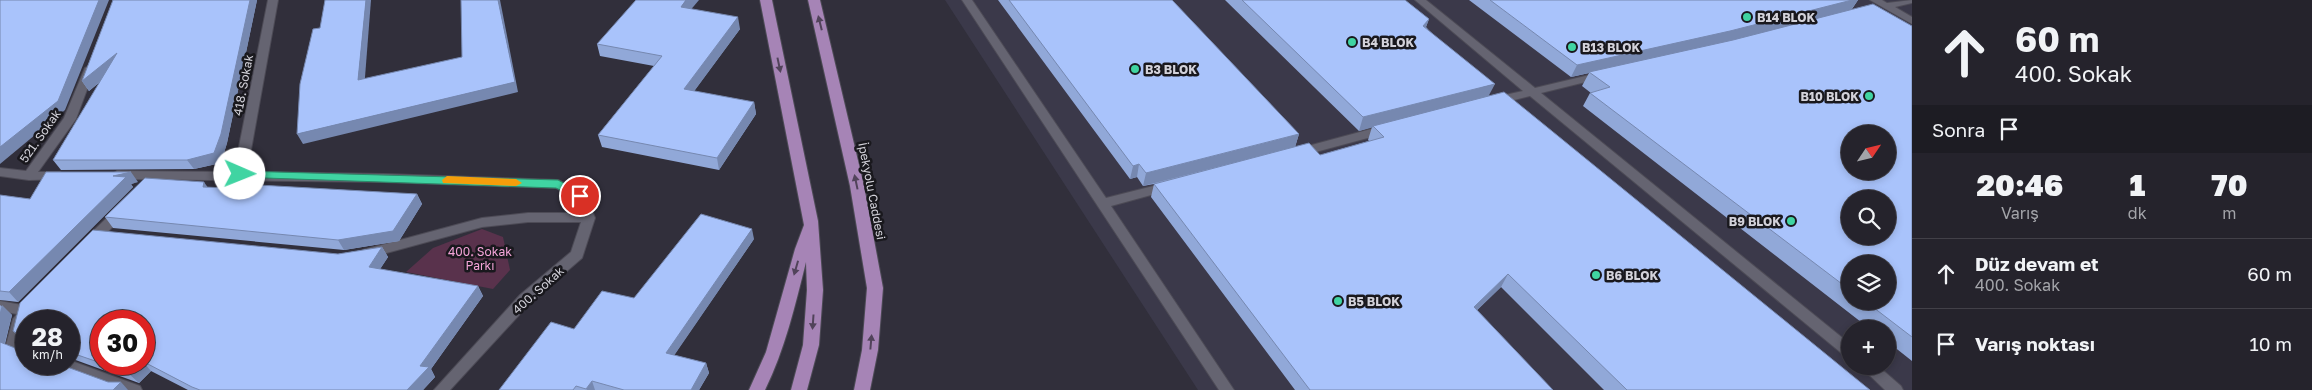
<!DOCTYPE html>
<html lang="tr">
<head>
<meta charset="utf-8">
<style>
  :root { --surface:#25232c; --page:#2d2b34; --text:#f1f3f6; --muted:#a3a4a9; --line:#424048 }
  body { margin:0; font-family:"Golos Text",sans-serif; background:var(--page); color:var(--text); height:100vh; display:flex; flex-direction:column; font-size:19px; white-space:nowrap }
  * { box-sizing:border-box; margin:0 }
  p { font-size:16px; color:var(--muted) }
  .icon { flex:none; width:28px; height:28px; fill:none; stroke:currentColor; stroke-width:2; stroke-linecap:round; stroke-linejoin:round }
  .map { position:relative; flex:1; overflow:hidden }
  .drawer { display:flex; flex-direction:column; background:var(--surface); width:400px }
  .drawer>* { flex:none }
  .guide { background:#25232c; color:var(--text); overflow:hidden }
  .needle { width:32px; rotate:55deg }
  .tools { position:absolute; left:1841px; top:125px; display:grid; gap:10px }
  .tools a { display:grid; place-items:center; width:55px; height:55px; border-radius:50%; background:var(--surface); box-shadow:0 2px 8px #0003,0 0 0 1px var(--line); font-size:25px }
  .speed { position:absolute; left:15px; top:310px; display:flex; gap:10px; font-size:25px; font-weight:700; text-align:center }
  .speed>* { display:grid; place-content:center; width:65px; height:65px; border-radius:50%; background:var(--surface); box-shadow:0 2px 8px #0003,0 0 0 1px var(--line); line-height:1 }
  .speed small { font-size:12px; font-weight:400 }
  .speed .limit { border:8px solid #d22; background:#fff; color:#111 }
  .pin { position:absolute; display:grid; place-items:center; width:42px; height:42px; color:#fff; margin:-21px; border:2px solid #fff; border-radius:50%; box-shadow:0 1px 5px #0007 }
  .me { position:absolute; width:55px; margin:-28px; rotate:91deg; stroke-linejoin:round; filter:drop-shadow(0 0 4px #0008) }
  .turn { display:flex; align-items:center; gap:18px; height:105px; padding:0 20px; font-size:22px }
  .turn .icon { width:65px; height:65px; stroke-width:2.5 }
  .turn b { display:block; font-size:35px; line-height:42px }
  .then { display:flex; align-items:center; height:48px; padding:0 20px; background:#0003; gap:10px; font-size:19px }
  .eta { display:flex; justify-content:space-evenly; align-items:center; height:85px; text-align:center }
  .eta b { font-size:30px; font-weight:800; line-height:35px }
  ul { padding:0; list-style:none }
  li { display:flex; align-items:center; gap:15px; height:70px; padding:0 20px; border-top:1px solid var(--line) }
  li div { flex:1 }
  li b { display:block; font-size:19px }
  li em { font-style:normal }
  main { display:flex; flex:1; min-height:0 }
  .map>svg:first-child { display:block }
  .built { fill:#3b394a; fill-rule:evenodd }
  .green { fill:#59324c }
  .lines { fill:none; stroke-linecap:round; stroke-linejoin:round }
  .minor-casing { stroke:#4d4b56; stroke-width:2 }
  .tertiary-casing { stroke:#4d4b56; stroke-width:2 }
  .trunk-casing { stroke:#4d4b56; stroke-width:2 }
  .minor { fill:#656471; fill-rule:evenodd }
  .tertiary { fill:#656471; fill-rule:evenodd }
  .trunk { fill:#a684b6; fill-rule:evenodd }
  .wall { fill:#91a8d8; fill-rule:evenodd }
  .shaded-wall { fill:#7688b0 }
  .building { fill:#a9c3fb; stroke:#7688b0; fill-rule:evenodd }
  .oneway { fill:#51435a }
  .route { fill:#40d4a2; stroke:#2a8a69 }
  .slow { fill:#f59e0b }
  .poi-dot { fill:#40d4a2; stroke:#19181d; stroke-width:2 }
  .labels { text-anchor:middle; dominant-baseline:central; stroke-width:5; stroke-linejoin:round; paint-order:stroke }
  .poi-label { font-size:12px; font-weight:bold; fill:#d3d2da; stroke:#19181d; text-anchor:start }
  .street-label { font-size:12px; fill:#d3d2da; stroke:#19181d }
  .park-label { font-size:12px; fill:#f4a4d8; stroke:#19181d }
</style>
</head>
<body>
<main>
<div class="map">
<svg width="1912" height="390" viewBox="0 0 1912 390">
  <rect width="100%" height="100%" fill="#312f3b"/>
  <path class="built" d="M 945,0 L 1912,0 L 1912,390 L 1198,390 ZM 1850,134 L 1888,134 L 1888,171 L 1850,171 ZM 1850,199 L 1888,199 L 1888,236 L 1850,236 ZM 1850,264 L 1888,264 L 1888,301 L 1850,301 ZM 1850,329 L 1888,329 L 1888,366 L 1850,366 Z"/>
  <path class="green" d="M 482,229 L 503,237 L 510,270 L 493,289 L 406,272 L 433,248 Z"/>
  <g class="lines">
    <defs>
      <g id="minor">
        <path d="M 268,0 L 278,0 L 247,172 L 384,174 L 558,180 L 584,193 L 586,196 L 595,218 L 582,258 L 530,303 L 450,390 L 434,390 L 520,295 L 571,252 L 581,222 L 528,222 L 482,227 L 368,258 L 363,256 L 361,253 L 363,250 L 482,218 L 528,213 L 581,213 L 575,199 L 556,188 L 384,182 L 117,179 L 111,175 L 117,171 L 234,172 Z"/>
        <path d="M 962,0 L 972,0 L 1106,198 L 1169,182 L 1173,183 L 1175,186 L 1173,189 L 1111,206 L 1234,390 L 1219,390 Z"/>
        <path d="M 1415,0 L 1426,0 L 1535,88 L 1602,72 L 1606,73 L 1607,75 L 1606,77 L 1541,93 L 1850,344 L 1850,358 L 1845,356 L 1530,96 L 1495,105 L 1491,104 L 1489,101 L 1491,98 L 1523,91 Z"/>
        <path d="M 90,65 L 95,68 L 76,119 L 38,172 L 60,172 L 66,176 L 64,179 L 29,180 L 0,176 L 0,168 L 26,171 L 64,118 L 85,68 Z"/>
        <path d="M 1386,125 L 1392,129 L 1390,132 L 1297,157 L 1291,153 L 1293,150 Z"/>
        <path d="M 120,208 L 126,212 L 124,215 L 95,245 L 85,245 L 83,242 L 85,239 L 116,209 Z"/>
        <path d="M 0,301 L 27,306 L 29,310 L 24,315 L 27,319 L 21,342 L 26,344 L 26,356 L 8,349 L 6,345 L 13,319 L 17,314 L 0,311 Z"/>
        <path d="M 69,360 L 140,386 L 142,390 L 118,390 L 58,368 L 56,364 L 69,364 Z"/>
        <path d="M 1860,366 L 1878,366 L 1901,386 L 1903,390 L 1885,390 Z"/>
      </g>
      <path id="tertiary" d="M 1870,0 L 1882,0 L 1887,3 L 1912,0 L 1912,3 L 1895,7 L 1912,17 L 1912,24 Z"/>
      <g id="trunk">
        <path d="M 760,0 L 772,0 L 818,221 L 823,290 L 819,345 L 807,390 L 791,390 L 803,345 L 807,290 L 806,262 C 795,306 785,349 765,390 L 749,390 L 766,352 L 795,249 L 804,225 Z"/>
        <path d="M 808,0 L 820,0 L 864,186 L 883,288 L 878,350 L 870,390 L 854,390 L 862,350 L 867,288 L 850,186 Z"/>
      </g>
    </defs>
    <use href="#minor" class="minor-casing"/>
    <use href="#tertiary" class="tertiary-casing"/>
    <use href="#trunk" class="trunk-casing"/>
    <use href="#minor" class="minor"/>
    <use href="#tertiary" class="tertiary"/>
    <use href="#trunk" class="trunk"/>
  </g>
  <g class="wall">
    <path d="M 113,0 L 257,0 L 227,143 L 221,163 L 194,169 L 61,170 L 53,160 L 100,82 L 89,91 L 82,81 Z"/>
    <path d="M 998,0 L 1172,0 L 1299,134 L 1295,147 L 1320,155 L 1369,141 L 1368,140 L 1372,127 L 1359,131 L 1225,0 L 1405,0 L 1429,19 L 1426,27 L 1489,96 L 1870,390 L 1604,390 L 1501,287 L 1477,310 L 1553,390 L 1295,390 L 1151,197 L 1154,184 L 1143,186 L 1137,177 L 1130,179 Z"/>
    <path d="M 1469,0 L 1858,0 L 1852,9 L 1912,26 L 1912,361 L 1888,342 L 1888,329 L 1870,329 L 1583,106 L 1590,93 L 1591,93 L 1582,86 L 1589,73 L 1571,77 ZM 1850,264 L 1888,301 L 1850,301 Z"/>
    <path d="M 691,9 L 740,29 L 694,91 L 754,102 L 756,114 L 719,170 L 602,147 L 598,135 L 654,66 L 600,56 L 597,44 Z"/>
    <path d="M 138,182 L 131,184 L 133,187 L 18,302 L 0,300 L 0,195 L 30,199 Z"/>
    <path d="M 208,187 L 255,189 L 417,194 L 422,204 L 399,241 L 344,250 L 113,228 L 105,217 Z"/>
    <path d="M 754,239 L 674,355 L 706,363 L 709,373 L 699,390 L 499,390 L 574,329 Z"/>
    <path d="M 382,247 L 388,257 L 380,269 L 478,286 L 483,296 L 431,369 L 435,377 L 423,390 L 188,390 L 151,371 L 139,383 L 70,358 L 69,360 L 69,321 L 0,390 L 0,305 L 12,315 L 5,344 L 15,348 L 18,346 L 18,336 L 13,331 L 338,254 ZM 101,321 L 144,321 L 144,364 L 101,364 Z"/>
  </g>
  <g class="shaded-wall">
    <path d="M 99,0 L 109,0 L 65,110 L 0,164 L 0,147 Z"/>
    <path d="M 250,0 L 257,0 L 227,143 L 221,163 L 194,169 L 187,160 Z"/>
    <path d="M 366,0 L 371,0 L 364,90 L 358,80 Z"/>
    <path d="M 498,0 L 500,0 L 518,92 L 303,144 L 297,134 L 515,82 Z"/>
    <path d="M 686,0 L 699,0 L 683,19 L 681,7 Z"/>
    <path d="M 1852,0 L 1858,0 L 1851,10 L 1723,43 L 1571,77 L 1577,65 Z"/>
    <path d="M 738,17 L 740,29 L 687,101 L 684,89 Z"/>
    <path d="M 1429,19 L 1424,32 L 1423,26 Z"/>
    <path d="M 117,53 L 123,62 L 89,91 L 82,81 Z"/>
    <path d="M 1495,84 L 1488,97 L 1359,131 L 1363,117 Z"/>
    <path d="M 754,102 L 756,114 L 719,170 L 717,158 Z"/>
    <path d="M 1299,134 L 1295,147 L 1143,186 L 1146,173 Z"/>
    <path d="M 1139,164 L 1137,177 L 1130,179 L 1133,166 Z"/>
    <path d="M 131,172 L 138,182 L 131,184 L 133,187 L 18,302 L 9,292 L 113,176 Z"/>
    <path d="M 204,182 L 211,192 L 203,187 Z"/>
    <path d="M 417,194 L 422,204 L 399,241 L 344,250 L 338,240 Z"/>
    <path d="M 752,229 L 754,239 L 669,363 L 666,353 Z"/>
    <path d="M 382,247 L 388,257 L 375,277 L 369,267 Z"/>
    <path d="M 1508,274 L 1501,287 L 1466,321 L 1474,307 Z"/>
    <path d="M 478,286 L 483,296 L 431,369 L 435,377 L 423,390 L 407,390 L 420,366 Z"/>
    <path d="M 2,305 L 12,315 L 4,346 L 0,344 L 0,312 Z"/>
    <path d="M 144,363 L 151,371 L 139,383 L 129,374 L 139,364 L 144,364 Z"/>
    <path d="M 706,363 L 709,373 L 699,390 L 691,390 Z"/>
    <path d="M 592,381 L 595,390 L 587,390 L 586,389 Z"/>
    <path d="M 121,382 L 128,390 L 113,390 Z"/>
  </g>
  <g class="building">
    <path d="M 0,0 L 99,0 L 58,101 L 0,147 Z"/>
    <path d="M 113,0 L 250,0 L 221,134 L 214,153 L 187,160 L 53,160 L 117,53 L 82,81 Z"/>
    <path d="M 325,0 L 366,0 L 358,80 L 462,57 L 461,0 L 498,0 L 515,82 L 297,134 L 300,84 L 313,29 L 320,28 Z"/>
    <path d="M 636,0 L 686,0 L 681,7 L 738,17 L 684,89 L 754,102 L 717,158 L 598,135 L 662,56 L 597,44 Z"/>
    <path d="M 1009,0 L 1172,0 L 1299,134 L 1146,173 L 1139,164 L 1133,166 Z"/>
    <path d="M 1242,0 L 1405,0 L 1429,19 L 1423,26 L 1495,84 L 1363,117 Z"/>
    <path d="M 1490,0 L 1852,0 L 1730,31 L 1577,65 Z"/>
    <path d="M 1873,4 L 1912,26 L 1912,337 L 1865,301 L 1888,301 L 1888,264 L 1850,264 L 1850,290 L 1590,93 L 1610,87 L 1589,72 L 1733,40 ZM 1850,134 L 1888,134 L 1888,171 L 1850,171 ZM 1850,199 L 1888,199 L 1888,236 L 1850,236 Z"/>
    <path d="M 1504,92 L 1870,390 L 1627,390 L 1508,274 L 1474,307 L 1553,390 L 1310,390 L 1154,184 L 1309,143 L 1320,155 L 1384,137 L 1373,126 Z"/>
    <path d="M 46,172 L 131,172 L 113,176 L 126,177 L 9,292 L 0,291 L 0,195 L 30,199 Z"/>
    <path d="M 145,178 L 204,182 L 203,187 L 255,189 L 258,185 L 417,194 L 393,231 L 338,240 L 105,217 Z"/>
    <path d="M 701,214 L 752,229 L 666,353 L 706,363 L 691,390 L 624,390 L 592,381 L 586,389 L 576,386 L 573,390 L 499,390 L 551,322 L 574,329 L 602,291 L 634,298 Z"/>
    <path d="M 93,230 L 338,254 L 382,247 L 369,267 L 478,286 L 420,366 L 429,367 L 407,390 L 200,390 L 192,387 L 144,362 L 144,321 L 101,321 L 101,363 L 69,352 L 69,321 L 26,321 L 26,364 L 59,364 L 108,382 L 121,382 L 113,390 L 0,390 L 0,342 L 15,348 L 18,346 L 18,334 L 13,331 L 20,303 Z"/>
    <path d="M 102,364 L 139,364 L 129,374 Z"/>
  </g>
  <defs><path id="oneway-solid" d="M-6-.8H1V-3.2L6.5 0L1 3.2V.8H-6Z" transform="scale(1.25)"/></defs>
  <g class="oneway">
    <use href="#oneway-solid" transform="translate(820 23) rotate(-104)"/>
    <use href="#oneway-solid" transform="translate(779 65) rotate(78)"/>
    <use href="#oneway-solid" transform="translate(856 182) rotate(-102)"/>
    <use href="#oneway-solid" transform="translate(796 268) rotate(106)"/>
    <use href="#oneway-solid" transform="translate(813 322) rotate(94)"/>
    <use href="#oneway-solid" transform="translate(871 342) rotate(-85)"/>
  </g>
  <path class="route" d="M 240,171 L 558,180 L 584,194 L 586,196 L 580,200 L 556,188 L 236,177 L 234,174 L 236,172 Z"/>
  <path class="slow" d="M 447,176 L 516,179 L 522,183 L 516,186 L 443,183 L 442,180 Z"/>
  <g class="poi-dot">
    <circle cx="1747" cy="17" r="5"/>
    <circle cx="1352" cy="42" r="5"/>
    <circle cx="1572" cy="47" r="5"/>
    <circle cx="1135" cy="69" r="5"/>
    <circle cx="1869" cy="96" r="5"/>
    <circle cx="1791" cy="221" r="5"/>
    <circle cx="1596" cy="275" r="5"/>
    <circle cx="1338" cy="301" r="5"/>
  </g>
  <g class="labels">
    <g class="poi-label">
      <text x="1757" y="17">B14 BLOK</text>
      <text x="1362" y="42">B4 BLOK</text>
      <text x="1582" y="47">B13 BLOK</text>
      <text x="1145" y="69">B3 BLOK</text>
      <text x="1859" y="96" text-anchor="end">B10 BLOK</text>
      <text x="1781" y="221" text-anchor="end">B9 BLOK</text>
      <text x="1606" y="275">B6 BLOK</text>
      <text x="1348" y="301">B5 BLOK</text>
    </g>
    <g class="street-label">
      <text transform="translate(243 85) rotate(-79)">418. Sokak</text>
      <text transform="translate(40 136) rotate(-55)">521. Sokak</text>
      <text transform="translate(872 191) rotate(79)">İpekyolu Caddesi</text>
      <text transform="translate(538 290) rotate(-42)">400. Sokak</text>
    </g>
    <g class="park-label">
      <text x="480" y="251">400. Sokak<tspan x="480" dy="14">Parkı</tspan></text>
    </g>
  </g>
</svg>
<div class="tools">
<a><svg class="needle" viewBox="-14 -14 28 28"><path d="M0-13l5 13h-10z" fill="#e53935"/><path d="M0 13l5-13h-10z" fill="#a3a4a9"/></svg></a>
<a><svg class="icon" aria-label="search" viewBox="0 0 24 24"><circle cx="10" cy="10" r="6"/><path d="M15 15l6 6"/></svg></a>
<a><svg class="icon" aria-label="layers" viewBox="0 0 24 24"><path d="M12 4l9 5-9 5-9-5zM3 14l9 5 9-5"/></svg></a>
<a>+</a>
</div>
<div class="speed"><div>28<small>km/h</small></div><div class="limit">30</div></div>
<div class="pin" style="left:580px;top:196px;background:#d93025"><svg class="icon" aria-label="arrive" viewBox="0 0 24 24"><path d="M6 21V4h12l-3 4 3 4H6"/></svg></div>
<svg class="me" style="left:240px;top:174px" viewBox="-20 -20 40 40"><circle r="19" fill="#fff"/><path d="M0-13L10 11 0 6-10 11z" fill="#40d4a2"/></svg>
</div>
<section class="drawer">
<div class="guide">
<div class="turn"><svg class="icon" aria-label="ahead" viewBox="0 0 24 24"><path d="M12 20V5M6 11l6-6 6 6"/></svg><div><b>60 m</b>400. Sokak</div></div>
<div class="then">Sonra<svg class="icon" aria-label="arrive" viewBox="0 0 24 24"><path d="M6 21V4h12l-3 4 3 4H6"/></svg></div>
</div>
<div class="eta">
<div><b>20:46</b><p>Varış</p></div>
<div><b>1</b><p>dk</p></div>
<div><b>70</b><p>m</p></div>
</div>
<ul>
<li><svg class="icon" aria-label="ahead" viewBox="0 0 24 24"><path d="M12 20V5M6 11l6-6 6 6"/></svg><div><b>Düz devam et</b><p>400. Sokak</p></div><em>60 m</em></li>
<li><svg class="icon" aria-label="arrive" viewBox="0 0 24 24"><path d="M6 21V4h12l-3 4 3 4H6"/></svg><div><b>Varış noktası</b></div><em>10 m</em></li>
</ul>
</section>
</main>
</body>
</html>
